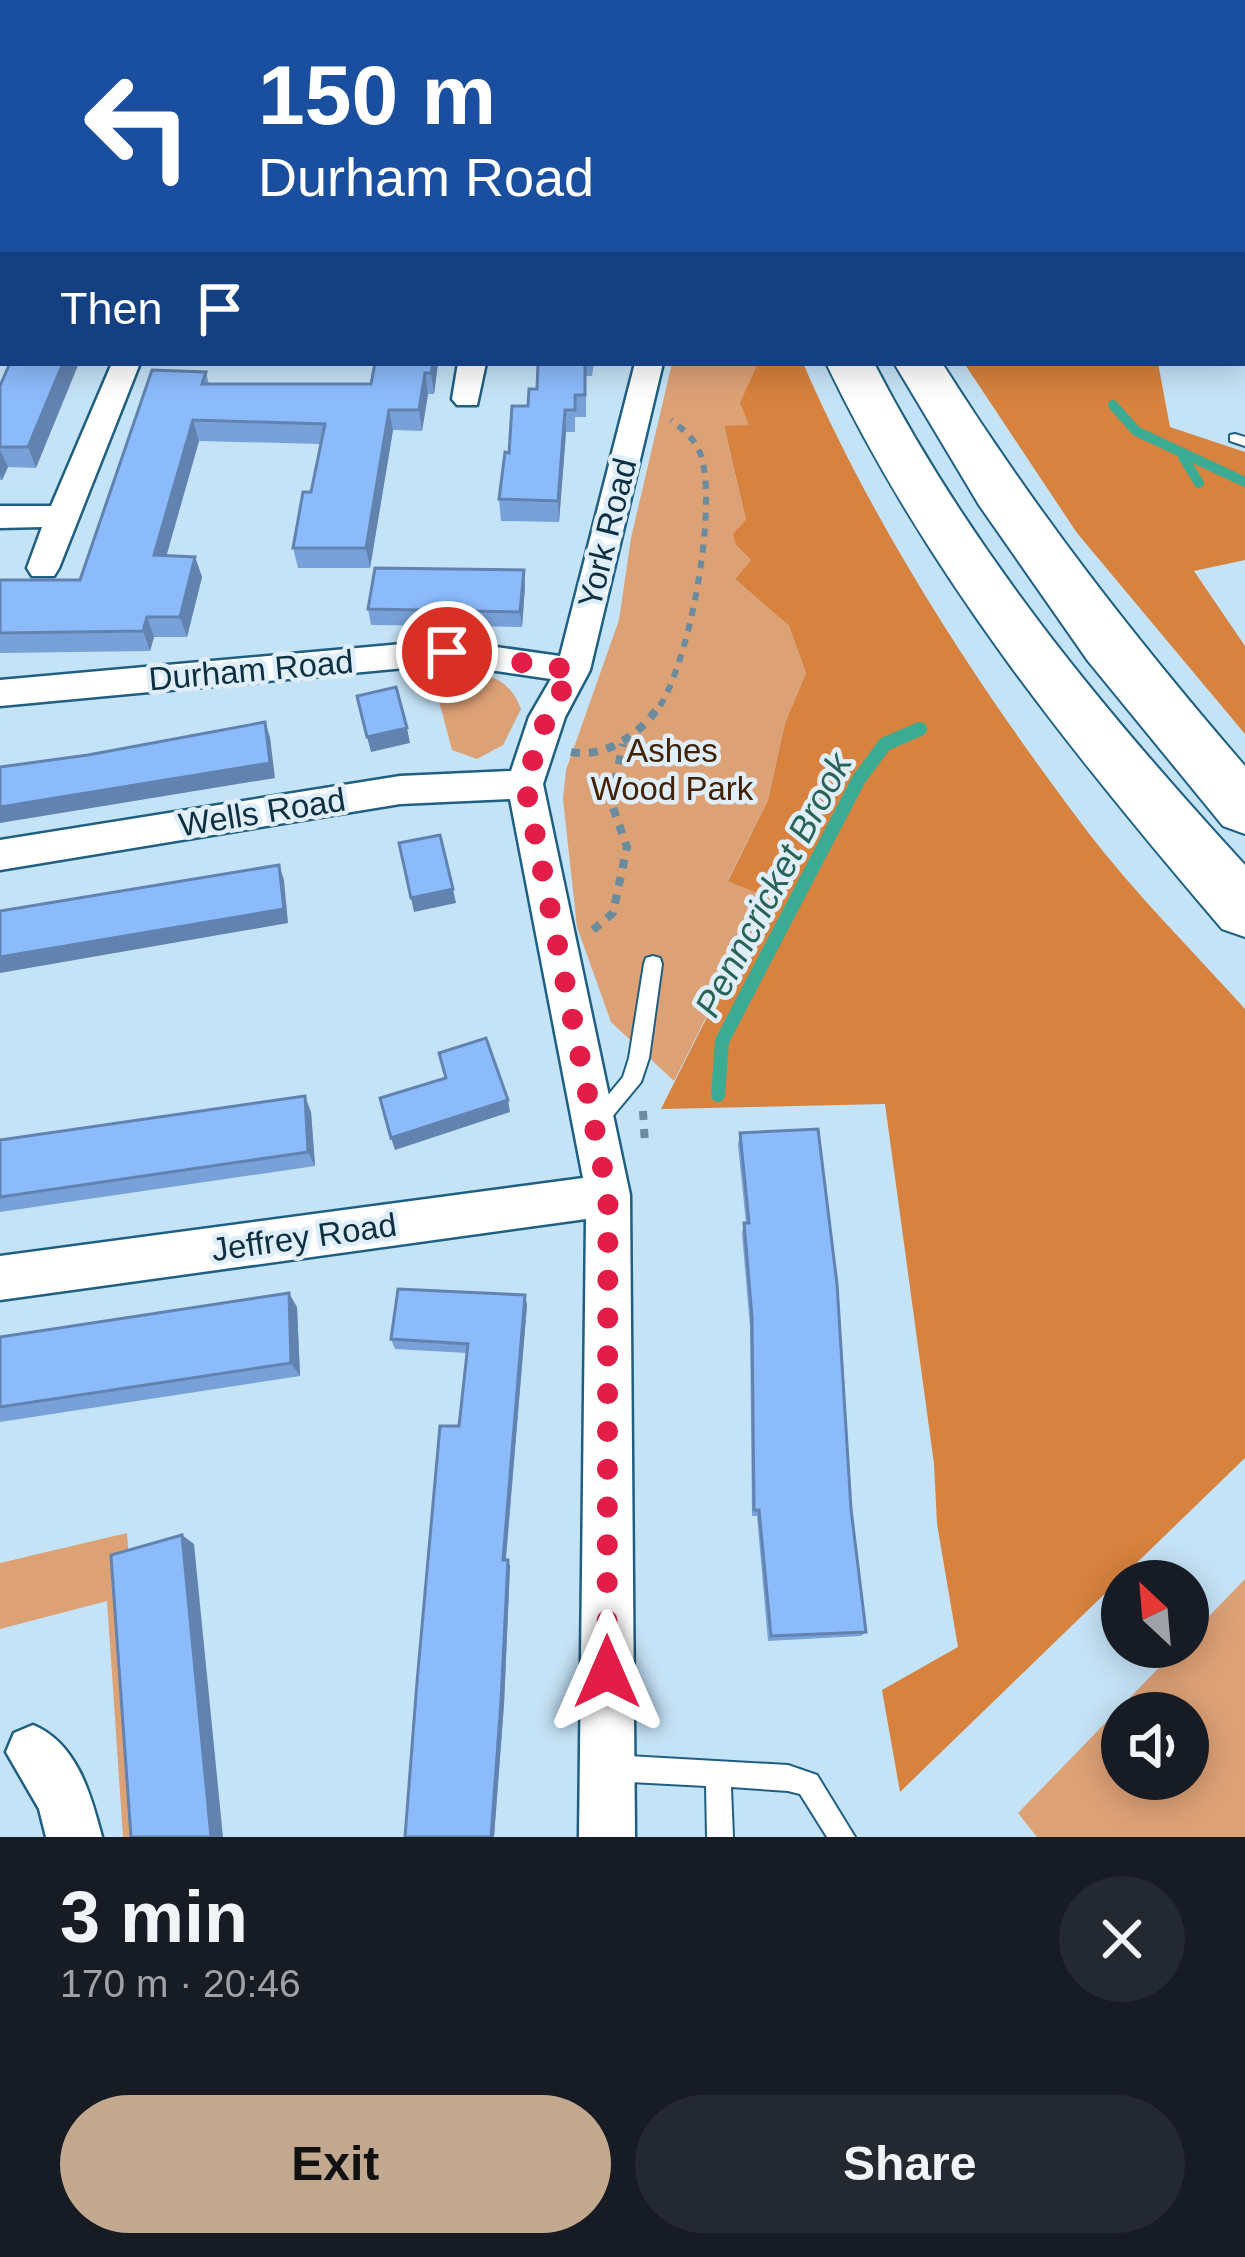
<!DOCTYPE html>
<html lang="en">
<head>
<meta charset="utf-8">
<style>
  :root { --surface:#171b24; --page:#242831; --text:#f1f3f6; --muted:#9ea1a6; --accent:#c3a890 }
  body { margin:0; font-family:Helvetica,sans-serif; background:var(--page); color:var(--text); height:100vh; display:flex; flex-direction:column; font-size:45px; white-space:nowrap }
  * { box-sizing:border-box; margin:0 }
  p { font-size:39px; color:var(--muted) }
  .icon { flex:none; width:66px; height:66px; fill:none; stroke:currentColor; stroke-width:2; stroke-linecap:round; stroke-linejoin:round }
  .map { position:relative; height:1837px; overflow:hidden }
  .details { display:flex; flex-direction:column; background:var(--surface); flex:1 }
  .details>* { flex:none }
  .guide { position:absolute; left:0px; top:0px; width:1245px; height:366px; box-shadow:0 6px 30px #0003; background:#1a4fa0; color:#fff; overflow:hidden }
  .needle { width:78px; rotate:334deg }
  .controls { position:absolute; left:1101px; top:1560px; display:grid; gap:24px }
  .controls a { display:grid; place-items:center; width:108px; height:108px; border-radius:50%; background:var(--surface); box-shadow:0 6px 30px #0003; font-size:60px }
  .pin { position:absolute; display:grid; place-items:center; width:102px; height:102px; color:#fff; margin:-51px; border:6px solid #fff; border-radius:50%; box-shadow:0 3px 12px #0007 }
  .me { position:absolute; width:132px; margin:-66px; rotate:0deg; stroke-linejoin:round; filter:drop-shadow(0 0 9px #0008) }
  .turn { display:flex; align-items:center; gap:42px; height:252px; padding:0 60px; font-size:54px }
  .turn .icon { width:156px; height:156px; stroke-width:2.5 }
  .turn b { display:block; font-size:84px; line-height:102px }
  .then { display:flex; align-items:center; height:114px; padding:0 60px; background:#0003; gap:24px; font-size:45px }
  .round { display:grid; place-items:center; flex:none; width:126px; height:126px; border-radius:63px; background:var(--page) }
  .overview { display:flex; align-items:center; justify-content:space-between; height:204px; padding:0 60px }
  h1 { font-size:72px; font-weight:600; line-height:90px }
  .button { display:flex; gap:24px; margin-top:auto; padding:24px 60px }
  .button a { flex:1; height:138px; border-radius:72px; background:var(--accent); color:#111; font-size:48px; font-weight:600; line-height:138px; text-align:center }
  .button a+a { background:var(--page); color:var(--text) }
  .map>svg:first-child { display:block }
  .green { fill:#dda176; fill-rule:evenodd }
  .forest { fill:#d7823e }
  .lines { fill:none; stroke-linecap:round; stroke-linejoin:round }
  .stream-far2 { stroke:#3bab94; stroke-width:9 }
  .stream-far1 { stroke:#3bab94; stroke-width:10 }
  .stream { stroke:#3bab94; stroke-width:14 }
  .service-casing { stroke:#1f5f82; stroke-width:4 }
  .minor-casing { stroke:#1f5f82; stroke-width:5 }
  .tertiary-casing { stroke:#1f5f82; stroke-width:4 }
  .motorway-casing { stroke:#1f5f82; stroke-width:4 }
  .path-far2 { stroke:#6b8b9e; stroke-width:4.5; stroke-dasharray:6 6; stroke-linecap:butt }
  .path-far1 { stroke:#6b8b9e; stroke-width:6; stroke-dasharray:8 8; stroke-linecap:butt }
  .path { stroke:#6b8b9e; stroke-width:8; stroke-dasharray:9 9; stroke-linecap:butt }
  .service { fill:#fff; fill-rule:evenodd }
  .minor { fill:#fff; fill-rule:evenodd }
  .tertiary { fill:#fff; fill-rule:evenodd }
  .motorway { fill:#fff; fill-rule:evenodd }
  .wall { fill:#78a1d9 }
  .shaded-wall { fill:#6283b0 }
  .building { fill:#8cbbfc; stroke:#6283b0; stroke-width:3 }
  .route { stroke:#e11d48; stroke-width:21; stroke-dasharray:0 37.8 }
  .labels { text-anchor:middle; dominant-baseline:central; stroke-width:9; stroke-linejoin:round; paint-order:stroke }
  .street-label { font-size:33px; fill:#0c2f42; stroke:#dfeef8 }
  .park-label { font-size:33px; fill:#422104; stroke:#dfeef8 }
  .water-label { font-size:36px; font-style:italic; fill:#296356; stroke:#dfeef8 }
</style>
</head>
<body>
<div class="map">
<svg width="1245" height="1837" viewBox="0 0 1245 1837">
  <rect width="100%" height="100%" fill="#c5e3f7"/>
  <g class="green">
    <path d="M 672,363 L 760,363 L 750,426 L 724,427 L 746,520 L 736,545 L 751,560 L 735,579 L 789,626 L 806,673 L 785,723 L 768,800 L 728,880 L 767,896 L 674,1081 L 611,1022 L 577,927 L 563,799 L 566,770 L 619,620 L 631,538 Z"/>
    <path d="M 439,672 C 474,672 507,670 521,709 L 503,745 L 477,759 L 452,750 L 433,678 Z"/>
    <path d="M 127,1533 L 129,1562 L 146,1837 L 123,1837 L 107,1601 L 0,1629 L 0,1563 Z"/>
    <path d="M 1245,1579 L 1245,1837 L 1037,1837 L 1018,1813 L 1179,1647 L 1188,1647 L 1188,1638 ZM 1122,1713 L 1188,1713 L 1188,1779 L 1122,1779 Z"/>
  </g>
  <g class="forest">
    <path d="M 758,363 L 803,363 C 875,529 978,687 1087,831 C 1135,894 1192,950 1245,1009 L 1245,1458 L 900,1792 L 882,1690 L 958,1647 L 937,1524 L 934,1464 L 885,1104 L 661,1109 L 767,897 L 728,881 L 768,800 L 785,723 L 806,673 L 789,626 L 735,579 L 751,560 L 736,545 L 733,534 L 746,520 L 724,426 L 749,425 L 740,403 Z"/>
    <path d="M 964,363 L 1158,363 L 1170,427 L 1245,452 L 1245,560 L 1194,571 L 1245,646 L 1245,734 L 1077,533 Z"/>
  </g>
  <g class="lines">
    <path class="stream-far2" d="M 932,3 L 937,0"/>
    <g class="stream-far1">
      <path d="M 1113,405 L 1136,431 L 1245,482"/>
      <path d="M 1183,457 L 1199,483"/>
    </g>
    <path class="stream" d="M 718,1095 L 722,1041 L 859,779 L 885,744 L 920,729"/>
    <defs>
      <g id="service">
        <path d="M 1235,434 L 1245,437 L 1245,446 L 1230,441 L 1230,435 Z"/>
        <path d="M 653,956 L 660,958 L 662,964 L 649,1058 L 641,1082 L 602,1129 L 595,1132 L 588,1129 L 585,1123 L 623,1077 L 629,1058 L 644,964 L 646,958 Z"/>
        <path d="M 611,1755 L 788,1765 L 817,1775 L 855,1837 L 827,1837 L 800,1794 L 788,1791 L 731,1787 L 733,1837 L 707,1837 L 706,1786 L 611,1781 L 602,1777 L 598,1768 L 602,1759 Z"/>
      </g>
      <g id="minor">
        <path d="M 17,0 L 39,0 L 16,3 Z"/>
        <path d="M 3,41 L 3,59 L 0,60 L 0,42 Z"/>
        <rect x="1242" y="149" width="3" height="14"/>
        <path d="M 112,363 L 140,363 L 59,568 L 54,576 L 32,576 L 27,568 L 42,527 L 0,528 L 0,506 L 51,506 Z"/>
        <path d="M 458,363 L 486,363 L 477,405 L 457,405 L 452,399 Z"/>
        <path d="M 635,363 L 663,363 L 590,670 L 565,717 L 543,784 L 630,1195 L 635,1837 L 579,1837 L 586,1219 L 0,1300 L 0,1256 L 583,1178 L 510,799 L 400,804 L 0,870 L 0,840 L 400,776 L 511,771 L 529,717 L 551,679 L 447,664 L 0,706 L 0,680 L 447,640 L 560,656 Z"/>
        <path d="M 33,1725 C 77,1743 91,1795 102,1837 L 46,1837 L 39,1809 L 6,1752 L 14,1733 Z"/>
      </g>
      <g id="tertiary">
        <path d="M 1242,30 L 1245,30 L 1242,54 Z"/>
        <rect x="0" y="248" width="3" height="20"/>
        <path d="M 1242,288 L 1245,289 L 1245,309 L 1242,308 Z"/>
      </g>
      <g id="motorway">
        <rect x="746" y="0" width="36" height="3"/>
        <rect x="795" y="0" width="36" height="3"/>
        <path d="M 826,363 L 874,363 C 971,551 1103,710 1245,865 L 1245,937 L 1222,929 C 1071,752 927,574 826,363 Z"/>
        <path d="M 894,363 L 942,363 C 1035,510 1132,635 1245,766 L 1245,834 L 1223,826 L 1088,661 L 979,505 Z"/>
      </g>
    </defs>
    <use href="#service" class="service-casing"/>
    <use href="#minor" class="minor-casing"/>
    <use href="#tertiary" class="tertiary-casing"/>
    <use href="#motorway" class="motorway-casing"/>
    <g class="path-far2">
      <path d="M 328,0 L 335,3"/>
      <path d="M 874,0 L 879,3"/>
      <path d="M 249,3 L 257,0"/>
      <path d="M 572,3 L 576,0"/>
      <path d="M 903,3 L 908,0"/>
    </g>
    <path class="path-far1" d="M 660,706 C 690,657 715,520 703,463 C 699,443 687,432 671,420"/>
    <g class="path">
      <path d="M 571,752 C 607,759 643,732 661,703"/>
      <path d="M 593,930 L 613,913 L 627,847 L 611,802 L 623,744"/>
      <path d="M 643,1111 L 645,1144"/>
    </g>
    <use href="#service" class="service"/>
    <use href="#minor" class="minor"/>
    <use href="#tertiary" class="tertiary"/>
    <use href="#motorway" class="motorway"/>
  </g>
  <g class="wall">
    <path d="M 10,363 L 36,468 L 8,467 L 2,480 L 0,480 L 0,386 Z"/>
    <path d="M 438,363 L 434,394 L 428,394 L 422,431 L 393,430 L 370,568 L 298,568 L 293,548 L 311,492 L 321,444 L 199,441 L 166,556 L 195,557 L 202,577 L 187,637 L 154,637 L 150,651 L 0,653 L 0,580 L 80,580 L 206,372 L 209,384 L 371,384 Z"/>
    <path d="M 538,363 L 594,363 L 592,376 L 586,376 L 586,417 L 575,417 L 575,432 L 566,432 L 559,522 L 501,521 L 499,499 L 509,453 L 528,406 L 537,389 Z"/>
    <path d="M 525,586 L 522,627 L 371,625 L 368,609 Z"/>
    <path d="M 311,1112 L 315,1166 L 0,1212 L 0,1140 Z"/>
    <path d="M 740,1133 L 851,1509 L 866,1632 L 861,1636 L 768,1641 L 757,1516 L 752,1516 L 750,1327 L 742,1234 L 744,1223 L 746,1223 L 738,1145 Z"/>
    <path d="M 525,1295 L 527,1305 L 506,1560 L 510,1566 L 504,1704 L 494,1837 L 405,1837 L 467,1353 L 395,1349 L 391,1339 Z"/>
    <path d="M 297,1307 L 300,1376 L 0,1422 L 0,1337 Z"/>
  </g>
  <g class="shaded-wall">
    <path d="M 63,363 L 79,363 L 36,468 L 28,447 Z"/>
    <path d="M 433,363 L 438,363 L 434,394 L 431,373 Z"/>
    <path d="M 425,373 L 428,394 L 422,431 L 419,410 Z"/>
    <path d="M 389,410 L 393,430 L 370,568 L 366,548 Z"/>
    <path d="M 565,410 L 566,432 L 559,522 L 558,501 Z"/>
    <path d="M 193,420 L 199,441 L 161,575 L 154,555 Z"/>
    <path d="M 0,450 L 8,467 L 2,480 L 0,475 Z"/>
    <path d="M 195,557 L 202,577 L 187,637 L 180,617 Z"/>
    <path d="M 524,570 L 525,586 L 522,627 L 520,612 Z"/>
    <path d="M 147,617 L 154,637 L 150,651 L 143,631 Z"/>
    <path d="M 265,722 L 270,737 L 275,778 L 0,823 L 0,807 Z"/>
    <path d="M 407,728 L 410,743 L 371,752 L 367,737 Z"/>
    <path d="M 279,865 L 284,880 L 288,923 L 0,973 L 0,957 Z"/>
    <path d="M 453,889 L 456,903 L 414,912 L 411,898 Z"/>
    <path d="M 305,1096 L 311,1112 L 315,1166 L 308,1152 Z"/>
    <path d="M 508,1100 L 510,1112 L 395,1150 L 391,1138 Z"/>
    <path d="M 289,1293 L 297,1307 L 300,1376 L 291,1363 Z"/>
    <path d="M 525,1295 L 527,1305 L 505,1566 L 503,1560 Z"/>
    <path d="M 182,1535 L 194,1544 L 223,1837 L 211,1837 Z"/>
    <path d="M 508,1560 L 510,1566 L 504,1704 L 494,1837 L 491,1837 Z"/>
  </g>
  <g class="building">
    <path d="M 48,0 L 92,0 L 91,3 L 47,3 Z"/>
    <path d="M 992,0 L 1095,0 L 1109,3 L 973,3 Z"/>
    <path d="M 1157,0 L 1202,0 L 1200,3 L 1155,3 Z"/>
    <path d="M 3,97 L 3,233 L 0,240 L 0,103 Z"/>
    <path d="M 10,363 L 63,363 L 28,447 L 0,447 L 0,386 Z"/>
    <path d="M 375,363 L 433,363 L 431,373 L 425,373 L 419,410 L 389,410 L 366,548 L 293,548 L 303,492 L 311,492 L 325,424 L 193,420 L 154,555 L 195,557 L 180,617 L 147,617 L 143,631 L 0,633 L 0,580 L 80,580 L 152,370 L 206,372 L 202,384 L 371,384 Z"/>
    <path d="M 538,363 L 585,363 L 585,395 L 575,395 L 575,410 L 565,410 L 558,501 L 499,499 L 505,452 L 509,453 L 512,406 L 528,406 L 529,389 L 537,389 Z"/>
    <path d="M 375,568 L 524,570 L 520,612 L 368,609 Z"/>
    <path d="M 396,687 L 407,728 L 367,737 L 357,696 Z"/>
    <path d="M 265,722 L 270,763 L 0,807 L 0,767 L 88,755 Z"/>
    <path d="M 440,835 L 453,889 L 411,898 L 399,843 Z"/>
    <path d="M 279,865 L 284,909 L 0,957 L 0,911 Z"/>
    <path d="M 486,1038 L 508,1100 L 391,1138 L 380,1098 L 446,1078 L 439,1053 Z"/>
    <path d="M 305,1096 L 308,1152 L 0,1197 L 0,1140 Z"/>
    <path d="M 818,1129 L 837,1284 L 851,1509 L 866,1632 L 771,1636 L 759,1510 L 754,1510 L 752,1317 L 744,1223 L 749,1223 L 740,1133 Z"/>
    <path d="M 398,1289 L 525,1295 L 503,1560 L 508,1560 L 501,1701 L 491,1837 L 405,1837 L 417,1682 L 440,1426 L 459,1426 L 468,1344 L 391,1339 Z"/>
    <path d="M 289,1293 L 291,1363 L 0,1407 L 0,1337 Z"/>
    <path d="M 182,1535 L 211,1837 L 131,1837 L 111,1555 Z"/>
  </g>
  <g class="lines">
    <path class="route" d="M 447,652 L 573,670 L 547,717 L 525,784 L 608,1195 L 607,1672"/>
  </g>
  <g class="labels">
    <g class="street-label">
      <text transform="translate(607 533) rotate(-76)">York Road</text>
      <text transform="translate(251 670) rotate(-5)">Durham Road</text>
      <text transform="translate(262 812) rotate(-9)">Wells Road</text>
      <text transform="translate(304 1237) rotate(-8)">Jeffrey Road</text>
    </g>
    <g class="park-label">
      <text x="672" y="750">Ashes<tspan x="672" dy="38">Wood Park</tspan></text>
    </g>
    <g class="water-label">
      <text transform="translate(773 885) rotate(-62)">Penncricket Brook</text>
    </g>
  </g>
</svg>
<div class="controls">
<a><svg class="needle" viewBox="-14 -14 28 28"><path d="M0-13l5 13h-10z" fill="#e53935"/><path d="M0 13l5-13h-10z" fill="#9ea1a6"/></svg></a>
<a><svg class="icon" aria-label="sound" viewBox="0 0 24 24"><path d="M4 9h4l5-4v14l-5-4H4zM17 9q2 3 0 6"/></svg></a>
</div>
<div class="pin" style="left:447px;top:652px;background:#d93025"><svg class="icon" aria-label="arrive" viewBox="0 0 24 24"><path d="M6 21V4h12l-3 4 3 4H6"/></svg></div>
<svg class="me" style="left:607px;top:1672px" viewBox="-20 -20 40 40"><path d="M0-17L14 15 0 8-14 15z" fill="#e11d48" stroke="#fff" stroke-width="4"/></svg>
<div class="guide">
<div class="turn"><svg class="icon" aria-label="left" viewBox="0 0 24 24"><path d="M17 20v-9H6M10 6l-5 5 5 5"/></svg><div><b>150 m</b>Durham Road</div></div>
<div class="then">Then<svg class="icon" aria-label="arrive" viewBox="0 0 24 24"><path d="M6 21V4h12l-3 4 3 4H6"/></svg></div>
</div>
</div>
<section class="details">
<div class="overview"><div><h1>3 min</h1><p>170 m · 20:46</p></div><a class="round"><svg class="icon" aria-label="close" viewBox="0 0 24 24"><path d="M6 6l12 12M18 6L6 18"/></svg></a></div>
<div class="button"><a>Exit</a><a>Share</a></div>
</section>
</body>
</html>
